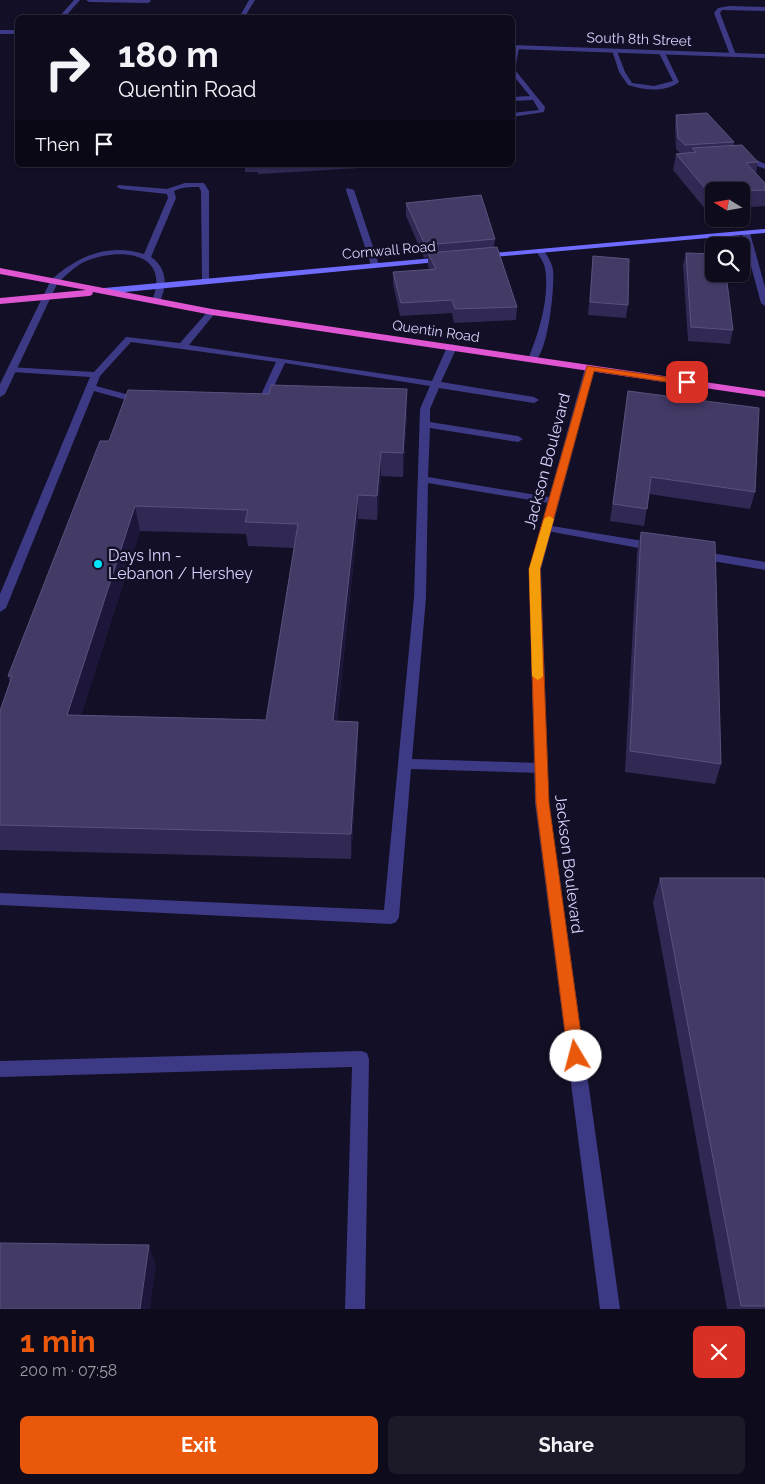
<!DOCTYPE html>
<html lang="en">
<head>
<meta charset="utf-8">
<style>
  :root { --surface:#0e0b1c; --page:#1c1929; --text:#f1f3f6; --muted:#9b9ba3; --line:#2e2b3b; --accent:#ea580c }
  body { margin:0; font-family:Raleway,sans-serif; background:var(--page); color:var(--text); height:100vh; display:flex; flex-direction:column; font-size:19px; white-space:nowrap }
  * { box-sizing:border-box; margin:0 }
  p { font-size:16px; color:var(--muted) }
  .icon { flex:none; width:28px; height:28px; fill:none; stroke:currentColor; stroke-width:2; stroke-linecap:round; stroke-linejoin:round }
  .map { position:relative; height:1309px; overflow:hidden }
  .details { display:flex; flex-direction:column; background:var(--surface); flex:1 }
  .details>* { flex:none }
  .banner { position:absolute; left:15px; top:15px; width:500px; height:152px; border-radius:8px; box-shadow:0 1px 4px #0004,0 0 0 1px var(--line); background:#0e0b1c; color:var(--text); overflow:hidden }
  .needle { width:32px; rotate:281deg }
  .buttons { position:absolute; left:705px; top:182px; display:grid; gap:10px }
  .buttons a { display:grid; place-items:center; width:45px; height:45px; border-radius:8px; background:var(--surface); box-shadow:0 1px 4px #0004,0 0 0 1px var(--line); font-size:25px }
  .pin { position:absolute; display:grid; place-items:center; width:42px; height:42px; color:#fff; margin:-21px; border-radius:10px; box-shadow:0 2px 8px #0006 }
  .me { position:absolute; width:55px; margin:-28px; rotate:352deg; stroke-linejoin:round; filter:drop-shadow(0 0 4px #0008) }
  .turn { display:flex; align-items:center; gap:18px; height:105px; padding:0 20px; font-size:22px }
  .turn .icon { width:65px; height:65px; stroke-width:2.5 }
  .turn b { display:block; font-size:35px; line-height:42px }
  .then { display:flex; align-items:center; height:48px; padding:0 20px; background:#0003; gap:10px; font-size:19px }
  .round { display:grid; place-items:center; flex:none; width:52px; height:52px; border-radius:8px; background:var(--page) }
  .head { display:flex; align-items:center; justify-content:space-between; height:85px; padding:0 20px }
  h1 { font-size:30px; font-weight:700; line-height:38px; color:var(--accent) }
  .action { display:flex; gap:10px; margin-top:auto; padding:10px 20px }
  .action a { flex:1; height:58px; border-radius:8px; background:var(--accent); color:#fff; font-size:20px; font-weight:700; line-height:58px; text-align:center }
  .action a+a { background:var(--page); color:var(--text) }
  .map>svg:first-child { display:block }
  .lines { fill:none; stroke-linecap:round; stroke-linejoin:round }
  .service { fill:#3d3a85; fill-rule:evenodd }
  .minor { fill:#3d3a85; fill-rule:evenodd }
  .tertiary { fill:#3d3a85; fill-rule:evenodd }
  .secondary { fill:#6f6bff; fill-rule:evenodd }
  .trunk { fill:#e055d1; fill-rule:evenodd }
  .wall { fill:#312854; fill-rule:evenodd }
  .shaded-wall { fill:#1d163a }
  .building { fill:#433a66; stroke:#5a527e; fill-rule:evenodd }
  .route { fill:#ea580c; stroke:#983908 }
  .slow { fill:#f59e0b }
  .poi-dot { fill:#00e5ff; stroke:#130f26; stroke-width:2 }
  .labels { text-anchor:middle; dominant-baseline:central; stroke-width:5; stroke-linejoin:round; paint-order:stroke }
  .far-street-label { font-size:14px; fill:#d9d4ff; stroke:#130f26 }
  .street-label { font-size:16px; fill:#d9d4ff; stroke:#130f26 }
  .poi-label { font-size:16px; fill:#d9d4ff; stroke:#130f26; text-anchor:start }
</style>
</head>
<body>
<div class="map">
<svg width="765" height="1309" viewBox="0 0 765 1309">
  <rect width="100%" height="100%" fill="#130f26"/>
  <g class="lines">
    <g class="service">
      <path d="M 74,0 L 80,0 L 64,18 L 58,18 Z"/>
      <path d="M 86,0 L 150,0 L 151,1 L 148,3 L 89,2 Z"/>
      <path d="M 729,6 L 765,7 L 765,11 L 722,10 L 720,13 L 736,55 L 733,57 L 730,55 L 714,13 L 718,8 Z"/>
      <path d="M 514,47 L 519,48 L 515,70 L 545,107 L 544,112 L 512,117 L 512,113 L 539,110 L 533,100 L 512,101 L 512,97 L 530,96 L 512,74 Z"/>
      <path d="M 612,50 L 617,51 L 625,72 L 632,83 L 654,86 L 673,81 L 659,53 L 662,51 L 665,53 L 679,82 C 665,93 644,90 628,85 L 619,72 Z"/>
      <path d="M 740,155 L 746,155 L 765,164 L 765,169 L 740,159 Z"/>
      <path d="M 185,183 L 204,183 L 209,191 L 209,283 L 202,281 L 201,191 L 199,187 C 190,187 182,187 174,191 L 176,198 L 151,257 C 167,268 168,286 159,303 L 152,301 C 172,251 118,247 84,262 C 74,267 65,276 57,284 L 51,284 L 51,280 C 78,256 107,243 144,254 L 168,198 L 167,194 L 121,189 L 117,187 L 118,185 L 167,189 Z"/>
      <path d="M 347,188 L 354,190 L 379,265 L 378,267 L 371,265 L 346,190 Z"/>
      <path d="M 743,231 L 750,233 L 765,287 L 765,306 L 761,303 L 742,233 Z"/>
      <path d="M 537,249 L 543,249 C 547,256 552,262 553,270 C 555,285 548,357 533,362 L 528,359 C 539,333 550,297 545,268 C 544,262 539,256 536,251 Z"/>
      <path d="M 212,309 L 216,312 L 189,345 L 432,381 L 447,347 L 452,344 L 457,347 L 441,382 L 534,397 L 539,400 L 534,403 L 439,388 L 430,409 L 430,422 L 518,436 L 523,439 L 518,442 L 430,428 L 428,477 L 554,498 L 559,501 L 554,504 L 428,483 L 426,598 L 412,759 L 540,763 L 545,764 L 547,768 L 545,772 L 540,773 L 411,769 L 399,917 L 396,922 L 391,924 L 0,905 L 0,893 L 384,910 L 414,598 L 420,409 L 430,386 L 285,363 L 267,401 L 254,407 L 249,404 L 260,397 L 276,362 L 131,342 L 100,376 L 96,386 L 144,399 L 146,401 L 141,404 L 94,391 L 6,608 L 0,612 L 0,594 L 90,377 L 12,372 L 9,371 L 9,367 L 94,372 L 126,337 L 180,343 L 209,310 Z"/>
      <path d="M 546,525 L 655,543 L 661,547 L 655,551 L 542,530 L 540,528 L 542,526 Z"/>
      <path d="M 699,551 L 765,562 L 765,570 L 695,558 L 693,555 L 695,552 Z"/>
      <path d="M 361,1051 L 367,1053 L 369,1059 L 365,1309 L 345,1309 L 352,1067 L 0,1077 L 0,1061 Z"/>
    </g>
    <g class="minor">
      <path d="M 54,279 L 58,282 L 5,394 L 0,397 L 0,384 L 50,282 Z"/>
      <path d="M 590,365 L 595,368 L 541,569 L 549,803 L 620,1309 L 600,1309 L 535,803 L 529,569 L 585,368 Z"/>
    </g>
    <g class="tertiary">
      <path d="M 249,0 L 255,0 L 244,18 L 239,18 Z"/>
      <rect x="0" y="30" width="18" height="4"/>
      <path d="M 512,45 L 765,54 L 765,58 L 512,49 Z"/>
    </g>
    <g class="secondary">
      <path d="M 765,229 L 765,233 L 483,258 L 479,256 L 483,254 Z"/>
      <path d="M 445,257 L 449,259 L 448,261 L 104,294 L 100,291 L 104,288 Z"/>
    </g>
    <path class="trunk" d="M 0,268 L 212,309 L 765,391 L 765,397 L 212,315 L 93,292 L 92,295 L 89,296 L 0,304 L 0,298 L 86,290 L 0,274 Z"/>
  </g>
  <g class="wall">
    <path d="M 676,115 L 734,142 L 734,146 L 758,162 L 756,173 L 765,183 L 765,206 L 741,208 L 741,191 L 714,191 L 714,210 L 706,210 L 673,170 L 676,154 L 680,153 L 676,149 L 675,127 Z"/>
    <path d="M 245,165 L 412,165 L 258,174 L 258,172 L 245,172 Z"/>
    <path d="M 406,203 L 495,239 L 494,247 L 517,307 L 516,320 L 454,323 L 452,313 L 400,316 L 393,284 L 393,272 L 430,270 L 428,266 L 428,257 L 424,258 L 406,216 Z"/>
    <path d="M 686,253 L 733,330 L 730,344 L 688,341 L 683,265 Z"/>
    <path d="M 593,256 L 628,305 L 626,318 L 588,315 Z"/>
    <path d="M 407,389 L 407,412 L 403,477 L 381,476 L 377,520 L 358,519 L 337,721 L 358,722 L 358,747 L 351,859 L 0,850 L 0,711 L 10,682 L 8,676 L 109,441 L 269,394 ZM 140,531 L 246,534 L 248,546 L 294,548 L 266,720 L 81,715 Z"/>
    <path d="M 628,391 L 755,492 L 750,509 L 649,494 L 644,526 L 610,521 Z"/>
    <path d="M 641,532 L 721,764 L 715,784 L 625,772 L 637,552 Z"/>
    <path d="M 660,878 L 765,880 L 765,1309 L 727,1309 L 653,902 Z"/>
  </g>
  <g class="shaded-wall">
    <path d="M 407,389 L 407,412 L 403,477 L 403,453 Z"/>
    <path d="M 381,452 L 381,476 L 377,520 L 377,496 Z"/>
    <path d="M 358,495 L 358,519 L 334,746 L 333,721 Z"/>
    <path d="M 135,506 L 140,531 L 73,740 L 67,715 Z"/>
    <path d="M 358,722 L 358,747 L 351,859 L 351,834 Z"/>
    <path d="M 149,1245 L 156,1265 L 150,1309 L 140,1309 Z"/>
  </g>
  <g class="building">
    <path d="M 707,113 L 734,142 L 685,145 L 678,138 L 676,115 Z"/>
    <path d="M 742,145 L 758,162 L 746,163 L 765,183 L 765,190 L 741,191 L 714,191 L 714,193 L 709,193 L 676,154 L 696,152 L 692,148 Z"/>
    <path d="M 481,195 L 495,239 L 425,245 L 406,203 Z"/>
    <path d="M 497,247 L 517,307 L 455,309 L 452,300 L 401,303 L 393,272 L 436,269 L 428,253 Z"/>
    <path d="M 686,253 L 714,254 L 714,274 L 726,274 L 733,330 L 691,327 Z"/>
    <path d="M 593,256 L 629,259 L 628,305 L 590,302 Z"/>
    <path d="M 271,385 L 407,389 L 403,453 L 381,452 L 377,496 L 358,495 L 333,721 L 358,722 L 351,834 L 0,825 L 0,711 L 12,676 L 8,676 L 100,441 L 109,441 L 128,390 L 269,394 ZM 135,506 L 248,510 L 245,522 L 298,524 L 266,720 L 67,715 Z"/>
    <path d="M 628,391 L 759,408 L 755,492 L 651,477 L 647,509 L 613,504 Z"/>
    <path d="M 641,532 L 715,542 L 721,764 L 630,751 Z"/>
    <path d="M 660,878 L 764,878 L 765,880 L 765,1306 L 741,1306 Z"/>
    <path d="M 0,1243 L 149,1245 L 140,1309 L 0,1309 Z"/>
  </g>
  <path class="route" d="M 587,366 L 687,380 L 692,382 L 687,385 L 594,371 L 540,569 L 549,803 L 584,1056 L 581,1061 L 576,1063 L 571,1061 L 568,1056 L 536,803 L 529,569 Z"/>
  <path class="slow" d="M 549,516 L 554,519 L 540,569 L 543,676 L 538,680 L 532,676 L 529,569 L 544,519 Z"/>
  <circle class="poi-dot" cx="98" cy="564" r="5"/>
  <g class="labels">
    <g class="far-street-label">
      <text transform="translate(639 39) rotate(2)">South 8th Street</text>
      <text transform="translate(389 250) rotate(-5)">Cornwall Road</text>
      <text transform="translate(436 331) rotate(8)">Quentin Road</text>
    </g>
    <g class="street-label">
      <text transform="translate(547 461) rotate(-75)">Jackson Boulevard</text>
      <text transform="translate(569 864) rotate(83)">Jackson Boulevard</text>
    </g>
    <g class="poi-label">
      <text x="108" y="555">Days Inn -<tspan x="108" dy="18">Lebanon / Hershey</tspan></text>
    </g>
  </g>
</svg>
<div class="buttons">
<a><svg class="needle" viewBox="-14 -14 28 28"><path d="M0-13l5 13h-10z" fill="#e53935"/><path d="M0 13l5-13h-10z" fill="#9b9ba3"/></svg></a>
<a><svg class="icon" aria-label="search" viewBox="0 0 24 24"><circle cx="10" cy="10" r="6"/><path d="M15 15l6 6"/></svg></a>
</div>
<div class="pin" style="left:687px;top:382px;background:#d93025"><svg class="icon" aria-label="arrive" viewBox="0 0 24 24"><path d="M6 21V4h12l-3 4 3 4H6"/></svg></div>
<svg class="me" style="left:576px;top:1056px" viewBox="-20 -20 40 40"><circle r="19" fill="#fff"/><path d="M0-13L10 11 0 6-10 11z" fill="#ea580c"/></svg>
<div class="banner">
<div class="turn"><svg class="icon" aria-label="right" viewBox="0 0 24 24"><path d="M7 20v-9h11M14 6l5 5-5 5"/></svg><div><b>180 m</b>Quentin Road</div></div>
<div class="then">Then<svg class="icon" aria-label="arrive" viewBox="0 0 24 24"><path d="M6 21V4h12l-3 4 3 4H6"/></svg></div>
</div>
</div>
<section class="details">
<div class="head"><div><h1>1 min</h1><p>200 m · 07:58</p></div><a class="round" style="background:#d93025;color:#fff"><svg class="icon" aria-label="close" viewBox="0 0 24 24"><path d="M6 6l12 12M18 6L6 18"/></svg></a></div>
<div class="action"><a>Exit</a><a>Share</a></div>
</section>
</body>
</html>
